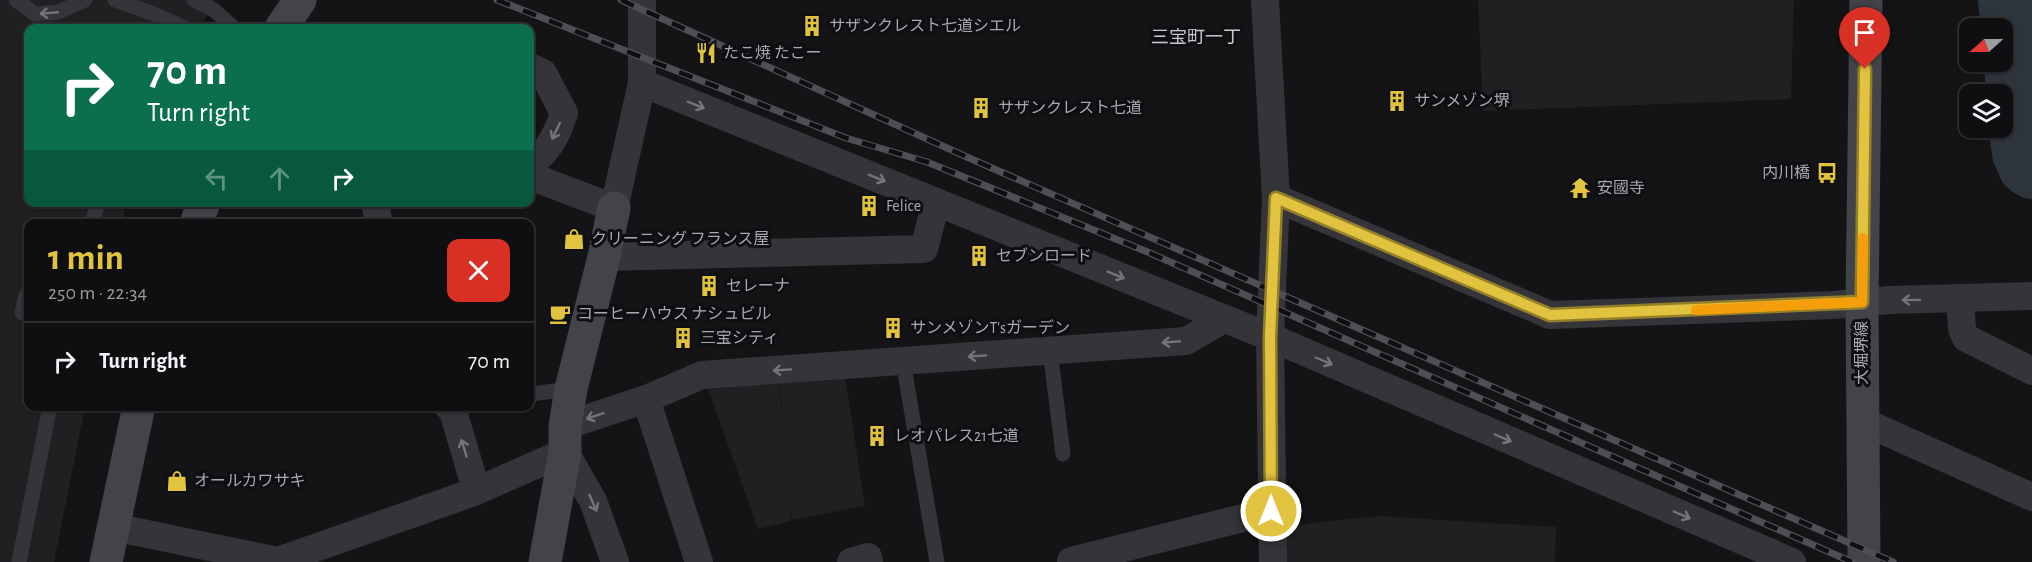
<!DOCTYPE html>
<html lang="en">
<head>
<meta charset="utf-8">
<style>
  :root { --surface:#0f0e10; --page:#181719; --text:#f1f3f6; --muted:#9b9c9f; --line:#2f2e30; --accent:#e2c33f }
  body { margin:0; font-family:"Alegreya Sans","Noto Sans JP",sans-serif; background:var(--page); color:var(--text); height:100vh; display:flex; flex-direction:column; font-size:22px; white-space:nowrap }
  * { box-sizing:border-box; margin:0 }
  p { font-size:20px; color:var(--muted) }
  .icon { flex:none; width:33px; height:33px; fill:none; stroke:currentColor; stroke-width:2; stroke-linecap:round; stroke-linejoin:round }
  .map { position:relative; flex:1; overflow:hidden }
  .side { position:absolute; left:24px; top:219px; width:510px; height:192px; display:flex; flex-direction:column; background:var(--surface); border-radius:12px; box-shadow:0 2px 4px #0004,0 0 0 2px var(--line) }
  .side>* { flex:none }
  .hud { position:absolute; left:24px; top:24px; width:510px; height:183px; border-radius:12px; box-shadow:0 2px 4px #0004,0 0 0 2px var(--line); background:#0b6e4f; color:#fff; overflow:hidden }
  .needle { width:39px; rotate:249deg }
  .tools { position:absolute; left:1959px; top:18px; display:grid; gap:12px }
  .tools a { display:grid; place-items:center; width:54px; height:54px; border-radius:12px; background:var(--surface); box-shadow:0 2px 4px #0004,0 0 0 2px var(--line); font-size:30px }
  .pin { position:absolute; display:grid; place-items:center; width:51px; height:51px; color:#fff; margin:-62px -26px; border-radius:50% 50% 50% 0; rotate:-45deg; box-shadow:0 0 6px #0007 }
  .pin .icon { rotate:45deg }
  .me { position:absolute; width:66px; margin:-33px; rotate:0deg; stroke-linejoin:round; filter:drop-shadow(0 0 4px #0008) }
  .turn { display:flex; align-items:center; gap:21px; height:126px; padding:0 24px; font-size:27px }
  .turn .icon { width:78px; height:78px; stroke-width:2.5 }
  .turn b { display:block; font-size:42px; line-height:51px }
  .lanes { display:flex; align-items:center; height:57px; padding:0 24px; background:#0003; justify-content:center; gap:30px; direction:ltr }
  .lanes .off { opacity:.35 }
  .round { display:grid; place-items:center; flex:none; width:63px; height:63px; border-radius:12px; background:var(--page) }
  .headline { display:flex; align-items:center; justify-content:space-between; height:102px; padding:0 24px }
  h1 { font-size:36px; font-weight:700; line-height:45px; color:var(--accent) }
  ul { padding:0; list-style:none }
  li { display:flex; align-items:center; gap:18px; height:78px; padding:0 24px; border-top:2px solid var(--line) }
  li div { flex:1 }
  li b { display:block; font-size:22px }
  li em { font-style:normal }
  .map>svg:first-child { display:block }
  .built { fill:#201f22 }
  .water { fill:#2e343c }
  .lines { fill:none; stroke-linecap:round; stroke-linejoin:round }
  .river { stroke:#2e343c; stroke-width:56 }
  .lane { stroke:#353539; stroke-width:15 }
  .street { stroke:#353539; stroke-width:28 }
  .secondary { stroke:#434449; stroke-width:33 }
  .rail-casing { stroke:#4e4f54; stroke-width:7 }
  .rail { stroke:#0f0e10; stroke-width:4.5; stroke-dasharray:14; stroke-linecap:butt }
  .oneway { stroke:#73747d }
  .route-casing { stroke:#937f29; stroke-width:15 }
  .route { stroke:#e2c33f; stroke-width:10 }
  .slow { stroke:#f59e0b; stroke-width:10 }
  .labels { text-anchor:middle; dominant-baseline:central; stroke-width:6; stroke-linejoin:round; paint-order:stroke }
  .poi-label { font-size:16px; fill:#a6a8b4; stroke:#0f0e10; text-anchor:start }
  .street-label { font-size:16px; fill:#a6a8b4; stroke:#0f0e10 }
  .neighbourhood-label { font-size:18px; fill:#c7c8d0; stroke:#0f0e10 }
</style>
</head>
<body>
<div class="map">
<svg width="2032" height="562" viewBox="0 0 2032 562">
  <rect width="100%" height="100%" fill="#141315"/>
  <g class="built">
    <path d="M 0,0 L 215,0 L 200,28 L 28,28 L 28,202 L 126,203 L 122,223 L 28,224 L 28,406 L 85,407 L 54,562 L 0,562 Z"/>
    <path d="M 1478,0 L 1794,0 L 1791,99 L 1483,111 Z"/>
    <path d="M 845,376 L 865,506 L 792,520 L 791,510 L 791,521 L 758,529 L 707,386 L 779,383 L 783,425 L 780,383 Z"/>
    <path d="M 1379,516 L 1556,527 L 1555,562 L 1285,562 L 1285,526 Z"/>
  </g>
  <path class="water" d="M 1999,0 L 2012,0 L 2016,26 L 2021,91 L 2008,89 Z"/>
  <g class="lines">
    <path class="river" d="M 2006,0 L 2012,52 L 2014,103 L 2020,153 L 2026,167 L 2032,171"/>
    <g class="lane">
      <path d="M 16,0 L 35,14 L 59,12 L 85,0"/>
      <path d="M 115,0 L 154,14 L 185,28"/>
      <path d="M 194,0 L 214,10 L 234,28"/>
      <path d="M 92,224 L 98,202"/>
      <path d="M 22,313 L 26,295 L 28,294"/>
      <path d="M 1050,350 L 1063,454"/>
      <path d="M 903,361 L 937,562"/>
      <path d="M 530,394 L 571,389"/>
      <path d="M 19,562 L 50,406"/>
    </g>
    <g class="street">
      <path d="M 1265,0 L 1276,198 L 1270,337 L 1273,562"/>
      <path d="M 530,67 L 543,73 L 564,113 C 558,132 548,154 530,163"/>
      <path d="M 642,83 L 1270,337 L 1792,562"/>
      <path d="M 530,176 L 614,208 L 642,83 L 642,0"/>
      <path d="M 1276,198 L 1550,315 L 1834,305 L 1889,300 L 2032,296"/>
      <path d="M 375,202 L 379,224"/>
      <path d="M 604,257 L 924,249 L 936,202"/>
      <path d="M 1960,299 L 1962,329 L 1966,338 L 2032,371"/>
      <path d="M 646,399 L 699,562"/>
      <path d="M 448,406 L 453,411 L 473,479 L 474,492"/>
      <path d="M 1862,421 L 2032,497"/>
      <path d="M 565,426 L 646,399 L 702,375 L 1186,341 L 1224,319"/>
      <path d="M 113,527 L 278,561 L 474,492 L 565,452 L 593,501 L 615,562"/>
      <path d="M 1071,561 L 1271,511"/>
      <path d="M 851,562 L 868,557 L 869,562"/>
    </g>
    <g class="secondary">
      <path d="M 281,28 L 300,0"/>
      <path d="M 196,224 L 204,202"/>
      <path d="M 106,562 L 139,406"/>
      <path d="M 545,562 L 565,452 L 565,426 L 571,389 L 604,257 L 614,208"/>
      <path d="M 1864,562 L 1862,302 L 1866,0"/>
    </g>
    <defs>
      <g id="rail">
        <path d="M 497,0 L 846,138 L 927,162 L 1150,253 L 1852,562"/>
        <path d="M 621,0 L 969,158 L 1893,562"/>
      </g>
    </defs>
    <use href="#rail" class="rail-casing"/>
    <use href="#rail" class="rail"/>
  </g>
  <defs><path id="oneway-shaft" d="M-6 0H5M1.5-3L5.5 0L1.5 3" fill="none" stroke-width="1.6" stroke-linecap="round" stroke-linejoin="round" transform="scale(1.5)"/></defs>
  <g class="oneway">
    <use href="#oneway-shaft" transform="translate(49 13) rotate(175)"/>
    <use href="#oneway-shaft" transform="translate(696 105) rotate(22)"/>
    <use href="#oneway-shaft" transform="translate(556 131) rotate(116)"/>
    <use href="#oneway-shaft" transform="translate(877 178) rotate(22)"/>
    <use href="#oneway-shaft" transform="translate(1116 275) rotate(22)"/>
    <use href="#oneway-shaft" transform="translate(1911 300) rotate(179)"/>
    <use href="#oneway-shaft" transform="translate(1171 342) rotate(176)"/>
    <use href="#oneway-shaft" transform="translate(977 356) rotate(176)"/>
    <use href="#oneway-shaft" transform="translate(1324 361) rotate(23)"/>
    <use href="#oneway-shaft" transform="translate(782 370) rotate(176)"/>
    <use href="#oneway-shaft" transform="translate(595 416) rotate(161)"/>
    <use href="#oneway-shaft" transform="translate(1503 438) rotate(23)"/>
    <use href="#oneway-shaft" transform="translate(464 448) rotate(-107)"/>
    <use href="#oneway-shaft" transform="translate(593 503) rotate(66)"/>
    <use href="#oneway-shaft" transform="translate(1682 515) rotate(23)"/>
  </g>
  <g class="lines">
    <defs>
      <path id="route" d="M 1271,511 L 1270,337 L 1276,198 L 1550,315 L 1862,302 L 1865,69"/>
    </defs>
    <use href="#route" class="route-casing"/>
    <use href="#route" class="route"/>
    <path class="slow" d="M 1696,310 L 1862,302 L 1863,238"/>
  </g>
  <defs>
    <symbol id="building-bare" viewBox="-9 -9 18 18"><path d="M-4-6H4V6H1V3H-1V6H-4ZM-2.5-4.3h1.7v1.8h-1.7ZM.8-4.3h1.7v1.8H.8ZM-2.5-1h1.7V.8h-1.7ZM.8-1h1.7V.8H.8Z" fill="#e2c33f" stroke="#0f0e10" stroke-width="2.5" paint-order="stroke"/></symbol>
    <symbol id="restaurant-bare" viewBox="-9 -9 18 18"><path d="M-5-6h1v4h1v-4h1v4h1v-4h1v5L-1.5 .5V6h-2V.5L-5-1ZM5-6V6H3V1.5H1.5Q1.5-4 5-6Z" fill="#e2c33f" stroke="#0f0e10" stroke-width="2.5" paint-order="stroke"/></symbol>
    <symbol id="bus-bare" viewBox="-9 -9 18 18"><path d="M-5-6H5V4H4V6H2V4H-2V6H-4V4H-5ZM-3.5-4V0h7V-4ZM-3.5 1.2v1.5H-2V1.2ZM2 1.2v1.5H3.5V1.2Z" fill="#e2c33f" stroke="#0f0e10" stroke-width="2.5" paint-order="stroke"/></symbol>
    <symbol id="temple-bare" viewBox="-9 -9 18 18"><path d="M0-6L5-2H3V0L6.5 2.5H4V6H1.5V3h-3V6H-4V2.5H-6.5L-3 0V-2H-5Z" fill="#e2c33f" stroke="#0f0e10" stroke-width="2.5" paint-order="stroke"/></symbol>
    <symbol id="shop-bare" viewBox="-9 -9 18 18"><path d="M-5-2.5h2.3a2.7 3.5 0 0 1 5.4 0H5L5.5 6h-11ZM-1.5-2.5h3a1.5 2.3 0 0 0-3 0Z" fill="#e2c33f" stroke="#0f0e10" stroke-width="2.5" paint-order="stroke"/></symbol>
    <symbol id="cafe-bare" viewBox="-9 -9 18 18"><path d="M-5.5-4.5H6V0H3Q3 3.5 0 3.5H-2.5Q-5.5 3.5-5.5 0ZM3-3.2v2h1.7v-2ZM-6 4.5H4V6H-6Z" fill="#e2c33f" stroke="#0f0e10" stroke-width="2.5" paint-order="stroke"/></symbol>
  </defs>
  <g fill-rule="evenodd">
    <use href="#building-bare" x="797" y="11" width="30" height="30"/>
    <use href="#restaurant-bare" x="691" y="38" width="30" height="30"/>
    <use href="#building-bare" x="1382" y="86" width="30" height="30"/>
    <use href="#building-bare" x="966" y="93" width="30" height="30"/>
    <use href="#bus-bare" x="1812" y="158" width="30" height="30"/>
    <use href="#temple-bare" x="1565" y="173" width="30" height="30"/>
    <use href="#building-bare" x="854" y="191" width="30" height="30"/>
    <use href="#shop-bare" x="559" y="224" width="30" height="30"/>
    <use href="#building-bare" x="964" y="241" width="30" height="30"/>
    <use href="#building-bare" x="694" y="271" width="30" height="30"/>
    <use href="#cafe-bare" x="545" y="299" width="30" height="30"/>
    <use href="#building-bare" x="878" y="313" width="30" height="30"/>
    <use href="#building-bare" x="668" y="323" width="30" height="30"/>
    <use href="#building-bare" x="862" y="421" width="30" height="30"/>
    <use href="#shop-bare" x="162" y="466" width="30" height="30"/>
  </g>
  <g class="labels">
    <g class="poi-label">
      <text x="829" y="26">サザンクレスト七道シエル</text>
      <text x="723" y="53">たこ焼 たこー</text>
      <text x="1414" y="101">サンメゾン堺</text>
      <text x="998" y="108">サザンクレスト七道</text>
      <text x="1810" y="173" text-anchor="end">内川橋</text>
      <text x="1597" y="188">安國寺</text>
      <text x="886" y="206">Felice</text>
      <text x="591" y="239">クリーニング フランス屋</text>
      <text x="996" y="256">セブンロード</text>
      <text x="726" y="286">セレーナ</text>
      <text x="577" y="314">コーヒーハウス ナシュビル</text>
      <text x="910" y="328">サンメゾンT'sガーデン</text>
      <text x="700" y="338">三宝シティ</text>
      <text x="894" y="436">レオパレス21七道</text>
      <text x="194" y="481">オールカワサキ</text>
    </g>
    <g class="street-label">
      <text transform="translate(1862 353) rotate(-90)">大堀堺線</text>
    </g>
    <g class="neighbourhood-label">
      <text x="1196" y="38">三宝町一丁</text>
    </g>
  </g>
</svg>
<div class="tools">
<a><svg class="needle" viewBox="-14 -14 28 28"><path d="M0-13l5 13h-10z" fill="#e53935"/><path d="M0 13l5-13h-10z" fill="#9b9c9f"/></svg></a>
<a><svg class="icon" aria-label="layers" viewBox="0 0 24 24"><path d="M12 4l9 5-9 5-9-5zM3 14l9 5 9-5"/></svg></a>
</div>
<div class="pin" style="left:1865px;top:69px;background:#d93025"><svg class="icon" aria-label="arrive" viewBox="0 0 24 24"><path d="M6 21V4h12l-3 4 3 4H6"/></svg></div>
<svg class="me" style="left:1271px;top:511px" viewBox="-20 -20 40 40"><circle r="17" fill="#e2c33f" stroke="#fff" stroke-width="3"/><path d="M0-11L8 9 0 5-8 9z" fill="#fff"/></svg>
<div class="hud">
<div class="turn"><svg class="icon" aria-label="right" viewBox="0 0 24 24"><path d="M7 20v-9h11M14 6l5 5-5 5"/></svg><div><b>70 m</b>Turn right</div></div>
<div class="lanes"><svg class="icon off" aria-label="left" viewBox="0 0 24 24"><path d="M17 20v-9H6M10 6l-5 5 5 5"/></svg><svg class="icon off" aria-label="ahead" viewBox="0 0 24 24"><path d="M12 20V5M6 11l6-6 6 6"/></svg><svg class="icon" aria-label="right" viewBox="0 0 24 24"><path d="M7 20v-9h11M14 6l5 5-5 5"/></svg></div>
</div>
<section class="side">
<div class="headline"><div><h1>1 min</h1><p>250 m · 22:34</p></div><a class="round" style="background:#d93025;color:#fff"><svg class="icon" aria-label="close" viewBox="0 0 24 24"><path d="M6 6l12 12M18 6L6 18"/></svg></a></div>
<ul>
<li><svg class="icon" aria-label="right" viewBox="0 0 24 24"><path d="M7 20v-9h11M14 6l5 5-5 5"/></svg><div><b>Turn right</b></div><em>70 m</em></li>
</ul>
</section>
</div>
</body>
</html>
